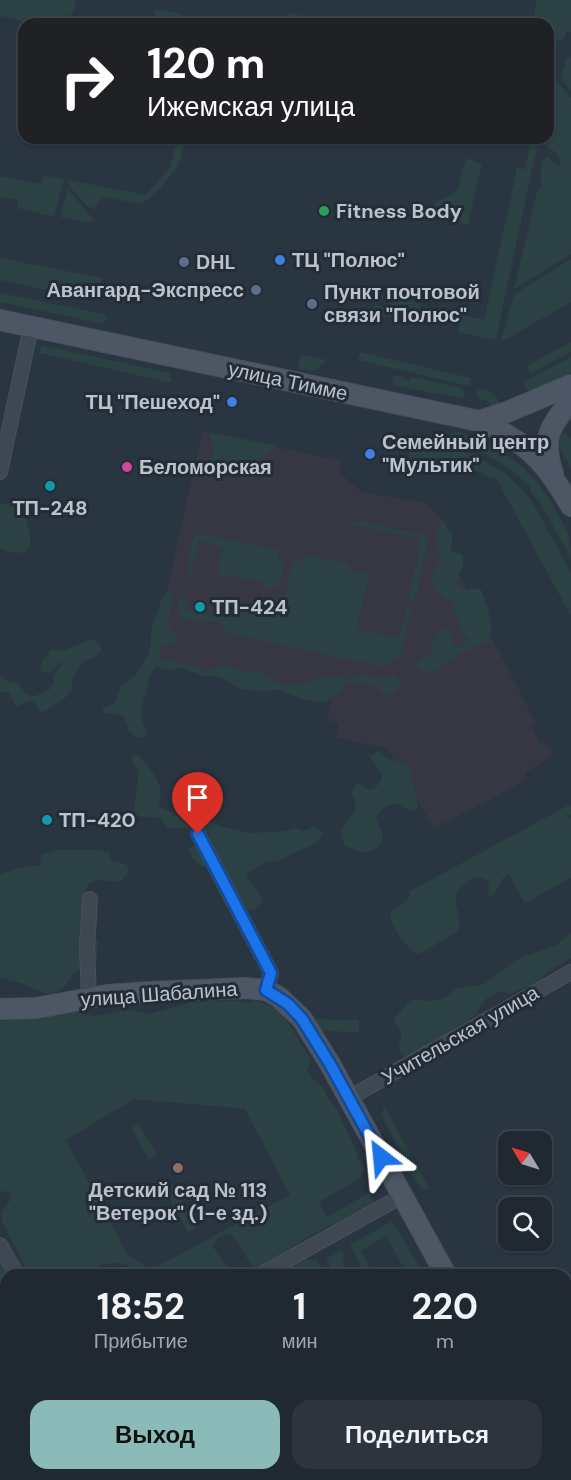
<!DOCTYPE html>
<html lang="ru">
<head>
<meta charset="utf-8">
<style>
  :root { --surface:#202832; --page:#2d343e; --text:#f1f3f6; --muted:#a2a6ac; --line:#3d444d; --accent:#8bbbb9 }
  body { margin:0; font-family:"DM Sans",sans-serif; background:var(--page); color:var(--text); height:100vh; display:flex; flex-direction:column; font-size:22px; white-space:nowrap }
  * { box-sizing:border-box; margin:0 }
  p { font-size:20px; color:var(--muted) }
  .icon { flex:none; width:33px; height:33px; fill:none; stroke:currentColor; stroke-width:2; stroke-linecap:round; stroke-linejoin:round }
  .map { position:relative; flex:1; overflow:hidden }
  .panel { position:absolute; left:0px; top:1269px; width:572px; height:212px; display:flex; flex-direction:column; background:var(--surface); border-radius:18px 18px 0 0; box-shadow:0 2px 4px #0004,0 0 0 2px var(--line) }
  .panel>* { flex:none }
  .top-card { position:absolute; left:18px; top:18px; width:536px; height:126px; border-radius:18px; box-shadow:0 2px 4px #0004,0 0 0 2px var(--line); background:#202124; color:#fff; overflow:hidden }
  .needle { width:39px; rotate:308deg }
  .buttons { position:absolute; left:498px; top:1131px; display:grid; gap:12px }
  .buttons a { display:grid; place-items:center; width:54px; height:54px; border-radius:12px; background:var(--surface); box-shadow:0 2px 4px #0004,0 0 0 2px var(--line); font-size:30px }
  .pin { position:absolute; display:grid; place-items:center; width:51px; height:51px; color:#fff; margin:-62px -26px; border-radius:50% 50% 50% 0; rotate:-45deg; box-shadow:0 0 6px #0007 }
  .pin .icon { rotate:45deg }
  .me { position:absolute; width:66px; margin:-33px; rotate:331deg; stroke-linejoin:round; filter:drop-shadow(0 0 4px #0008) }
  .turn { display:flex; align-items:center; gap:21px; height:126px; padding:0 30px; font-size:27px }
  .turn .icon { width:78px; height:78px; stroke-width:2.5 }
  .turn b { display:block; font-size:42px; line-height:51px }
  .eta { display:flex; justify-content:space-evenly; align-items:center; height:102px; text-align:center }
  .eta b { font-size:36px; font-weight:700; line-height:42px }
  .cta { display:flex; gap:12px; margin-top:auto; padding:12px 30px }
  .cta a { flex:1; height:69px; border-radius:18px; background:var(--accent); color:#111; font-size:24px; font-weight:700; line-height:69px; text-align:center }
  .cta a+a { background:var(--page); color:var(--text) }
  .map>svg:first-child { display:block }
  .medical { fill:#373643 }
  .green { fill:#2c4143; fill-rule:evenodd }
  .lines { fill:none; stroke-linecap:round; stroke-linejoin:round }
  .street-casing { stroke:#48505b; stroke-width:16 }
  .secondary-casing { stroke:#48505b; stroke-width:22 }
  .street { stroke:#3e4752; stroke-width:14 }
  .secondary { stroke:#4d5664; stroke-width:20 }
  .route-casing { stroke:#114b97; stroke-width:15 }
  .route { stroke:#1a73e8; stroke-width:10 }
  .leisure-dot { fill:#2e9e5b; stroke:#232c37; stroke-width:2 }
  .shop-dot { fill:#3f7fe0; stroke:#232c37; stroke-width:2 }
  .service-dot { fill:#5c6f8a; stroke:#232c37; stroke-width:2 }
  .hotel-dot { fill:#d1479c; stroke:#232c37; stroke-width:2 }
  .culture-dot { fill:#0f9aa8; stroke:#232c37; stroke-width:2 }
  .education-dot { fill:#8d6e63; stroke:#232c37; stroke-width:2 }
  .labels { text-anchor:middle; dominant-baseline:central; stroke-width:6; stroke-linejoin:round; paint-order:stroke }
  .poi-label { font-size:20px; font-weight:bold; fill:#bbc2cc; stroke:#232c37; text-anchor:start }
  .street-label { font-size:20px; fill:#bbc2cc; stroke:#232c37 }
</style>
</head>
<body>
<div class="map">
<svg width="571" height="1480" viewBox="0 0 571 1480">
  <rect width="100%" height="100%" fill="#2a3542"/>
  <path class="medical" d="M 202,431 L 342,461 L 340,473 L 362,492 L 426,503 L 446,523 L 444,545 L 536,723 L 531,726 L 541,745 L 546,743 L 554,756 L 525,773 L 527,780 L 434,829 L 387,748 L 336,738 L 339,724 L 330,720 L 327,714 L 332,699 L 152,659 Z"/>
  <g class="green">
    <path d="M 0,0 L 76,0 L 76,1 L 74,11 L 63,24 L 37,24 L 0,16 Z"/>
    <path d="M 537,0 L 571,0 L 571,32 L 567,31 L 563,40 L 549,43 L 550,29 L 548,28 L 548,24 L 532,24 Z"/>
    <path d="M 155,9 L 181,14 L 189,24 L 157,24 Z"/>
    <path d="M 288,13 L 325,20 L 320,24 L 286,24 Z"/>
    <path d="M 568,55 L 571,59 L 571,92 L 561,77 Z"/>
    <path d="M 557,81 L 571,98 L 571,254 L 514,289 L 537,192 L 541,186 L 541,162 L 547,157 L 558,166 L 561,164 L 557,153 L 544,145 L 545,138 L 548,138 L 548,128 Z"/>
    <path d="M 178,138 L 185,138 L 179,165 L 159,190 L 142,204 L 102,197 L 94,209 L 87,206 L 69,186 L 69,180 L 146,195 L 170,167 Z"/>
    <path d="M 532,138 L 539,138 L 496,338 L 491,340 L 458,332 L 461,315 L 484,320 L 517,168 L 525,169 Z"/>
    <path d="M 467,158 L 482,164 L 468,224 L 465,225 L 461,222 L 458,210 L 449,217 L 440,211 L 433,211 L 431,207 C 438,198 448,200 456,191 C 462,182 461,168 467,158 Z"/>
    <path d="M 44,175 L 64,179 L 54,217 L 18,208 L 17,200 L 0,196 L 0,176 L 41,184 Z"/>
    <path d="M 68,189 L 93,219 L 91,223 L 60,217 Z"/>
    <path d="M 0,258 L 102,278 L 98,292 L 89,299 L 0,280 Z"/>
    <path d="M 571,259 L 571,302 L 501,342 L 514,294 Z"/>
    <path d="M 0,293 L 103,314 L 108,318 L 103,324 L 0,302 Z"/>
    <path d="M 395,297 C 406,300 420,299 422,312 C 412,324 402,320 390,317 C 386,316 380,318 375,318 L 372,315 L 371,309 L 376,305 L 387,308 Z"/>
    <path d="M 571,342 L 571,352 L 531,373 L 526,366 Z"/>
    <path d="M 41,345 L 170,373 L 172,383 L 40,353 Z"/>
    <path d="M 360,352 L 471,378 L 469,386 L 358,360 Z"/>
    <path d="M 301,355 L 327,360 L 315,371 L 298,369 Z"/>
    <path d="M 571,357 L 571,373 L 529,392 L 523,382 Z"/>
    <path d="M 394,376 L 401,376 L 407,381 L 410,380 L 411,377 L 457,387 L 463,391 L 465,396 L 463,398 L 396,386 L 392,383 Z"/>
    <path d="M 478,389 L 488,390 L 499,400 L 499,403 L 493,407 L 490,406 L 487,400 L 480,400 L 476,392 Z"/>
    <path d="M 456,431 C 502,445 533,469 556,511 C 567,531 571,534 571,559 L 540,502 L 530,492 L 531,487 C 504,463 484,450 449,441 L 449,435 Z"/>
    <path d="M 209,432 L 274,445 L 275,447 L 269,453 L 252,464 L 233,464 L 216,471 L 211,466 L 214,448 Z"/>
    <path d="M 564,433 L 571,438 L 571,469 L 559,447 L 560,436 Z"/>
    <path d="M 412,440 L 471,454 L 506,474 L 524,492 L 533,503 L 571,573 L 571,616 L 496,478 L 483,475 L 483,473 L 413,457 L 412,460 L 408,459 Z"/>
    <path d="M 2,503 C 9,505 19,508 24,514 C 28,518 27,526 29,532 C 36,557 17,555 0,549 L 0,505 Z"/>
    <path d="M 355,520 L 424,535 L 428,541 L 415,601 L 408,600 L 421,539 L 352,525 Z"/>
    <path d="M 439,521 L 442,521 L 453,535 L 451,550 L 455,553 L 461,554 C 468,566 457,573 458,584 L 465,590 L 480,588 C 485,597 496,629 489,639 C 485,644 474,647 468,650 C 458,654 448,662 439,669 C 433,672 427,672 421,671 L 416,665 L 420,658 C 439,656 427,641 440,630 L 445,630 L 451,636 L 454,648 L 462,646 L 469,638 L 460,631 L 460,620 L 455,614 L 452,603 C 441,597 428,586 433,572 C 435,567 439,564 441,559 L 435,543 Z"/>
    <path d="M 199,534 L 280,550 L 278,560 L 284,562 L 279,585 L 269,590 L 265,589 L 264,583 L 217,574 L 223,547 L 199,541 L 191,575 C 184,565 191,548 194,537 Z"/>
    <path d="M 304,555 L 345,563 L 353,571 L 370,575 L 356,629 L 399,638 L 407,607 L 412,608 L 400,656 L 383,667 L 227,633 L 222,624 C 209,618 197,623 182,619 C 178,612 174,603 182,596 L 188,598 L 186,609 L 212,615 L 215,604 L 219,600 L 254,609 L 260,605 L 263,597 L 281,598 L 286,592 L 292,564 Z"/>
    <path d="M 168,592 C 177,602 167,613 168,624 L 178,640 L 173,645 L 162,644 L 159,654 L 162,660 L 194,666 L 205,671 L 224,664 L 245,672 L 263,672 L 282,685 L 295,683 L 304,685 L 323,676 L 346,679 L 364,674 L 375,679 L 393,675 L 400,681 C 400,688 393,695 386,695 L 374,686 L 350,682 L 348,685 L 345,684 C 343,686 342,689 340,692 C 324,712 293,695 275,689 L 267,692 L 240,689 L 220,677 L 204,676 L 182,668 L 169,670 L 156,667 L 152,671 L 149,679 L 141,711 L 143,723 L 148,733 L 145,737 L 137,738 L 129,731 L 124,716 L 104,713 L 102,709 L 115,703 L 121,685 L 136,675 L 148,655 L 151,644 L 151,631 L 162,598 Z"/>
    <path d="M 91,639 L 100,644 L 101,651 L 95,657 L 84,661 L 79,667 L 72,681 L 72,690 L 66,697 L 44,712 L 38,711 L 36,703 L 32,700 L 17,706 L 14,703 L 9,692 L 0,693 L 0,675 L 7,681 L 18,683 L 26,694 L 35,696 L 50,689 L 54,683 L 54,675 L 63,663 L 59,663 L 52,671 L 45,673 L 41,670 C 40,661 46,655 52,649 L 62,651 Z"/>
    <path d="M 378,751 L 395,762 L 404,764 L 411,771 L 418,807 C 410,816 405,806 397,803 C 387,805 381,810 376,818 L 383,834 L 382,841 L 376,849 L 365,853 L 345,846 C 330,819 368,821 351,793 L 356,783 L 359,783 L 367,789 L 372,790 C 377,786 382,782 382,775 L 370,757 Z"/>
    <path d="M 134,753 C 146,761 156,775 160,788 C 162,794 159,801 159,807 L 171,812 L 182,819 L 198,818 L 227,828 L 251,833 L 285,831 L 295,828 L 303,831 L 315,826 L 323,832 L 322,836 L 315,844 L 277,861 L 266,862 L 246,874 L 262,898 L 262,902 C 256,909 252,911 243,909 L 209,863 L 204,867 C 197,864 188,855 189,848 C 194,844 201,844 208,841 L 210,834 L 192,828 L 168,828 L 159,817 L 141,817 L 135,814 C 133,800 138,789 138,775 C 138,764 127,764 134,753 Z"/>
    <path d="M 569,805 L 571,806 L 571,814 L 565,821 L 571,818 L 571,878 L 525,903 L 509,874 L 503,878 L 493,897 L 488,895 L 489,883 C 483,877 479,875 472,879 C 440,897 466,911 458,931 L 423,952 L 417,954 C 406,947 387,923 391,910 C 400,904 409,905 410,891 Z"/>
    <path d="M 57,850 L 98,850 L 109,852 L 111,861 L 126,864 L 129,869 C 125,884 112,883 100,879 L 89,884 L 86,888 L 87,937 L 98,940 L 96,971 L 89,965 L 75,972 L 63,988 L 54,994 L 44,993 L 21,983 L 0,978 L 0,874 L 16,869 L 40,865 L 42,854 Z"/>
    <path d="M 571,933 L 571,958 L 552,969 L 536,983 L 510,994 L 500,991 L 487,998 L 474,1016 L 414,1054 L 403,1056 C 395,1050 401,1041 402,1032 L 395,1023 L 394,1018 L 409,1002 L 414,999 L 426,1001 L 443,999 L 457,988 L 482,985 L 520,958 L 555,946 Z"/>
    <path d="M 254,1000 L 272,1006 L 281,1012 L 311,1059 L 307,1071 L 314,1080 L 323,1087 L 327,1097 L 335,1106 L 356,1150 L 358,1159 L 365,1168 L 360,1178 L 319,1202 L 327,1217 L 369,1193 L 374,1200 L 373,1206 C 355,1216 335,1223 317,1232 C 296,1243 277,1260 255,1268 C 243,1257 242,1243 229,1234 L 220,1236 L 212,1245 L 230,1272 L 236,1275 L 140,1275 L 125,1264 L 113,1263 L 102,1265 L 86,1275 L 30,1275 L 2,1222 L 2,1212 L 12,1197 L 8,1191 L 0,1192 L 0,1021 L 8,1018 L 73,1012 L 95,1016 L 127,1009 L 149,1014 L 191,1002 L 237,1001 L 248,1004 ZM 134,1099 L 245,1109 L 290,1195 L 151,1270 L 127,1254 L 66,1140 Z"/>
    <path d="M 311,1019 L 359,1020 L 359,1032 L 316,1031 Z"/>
    <path d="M 384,1106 L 429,1188 L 423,1190 L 415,1181 L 382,1115 Z"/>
    <path d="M 139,1124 L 157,1155 L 149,1160 L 131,1128 Z"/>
    <path d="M 172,1184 L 196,1227 L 188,1233 L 164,1187 Z"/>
    <path d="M 392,1221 L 422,1271 L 416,1275 L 408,1275 L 386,1236 L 361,1251 L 374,1275 L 366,1275 L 350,1245 Z"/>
    <path d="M 340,1251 L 343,1251 L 344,1275 L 332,1275 L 333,1272 L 326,1259 Z"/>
    <path d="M 0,1256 L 10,1275 L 6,1275 L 6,1299 L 0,1303 Z"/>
    <path d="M 306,1259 L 316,1260 L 321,1266 L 307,1275 L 273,1275 Z"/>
    <path d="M 568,1280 L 571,1281 L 571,1333 L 566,1336 L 566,1282 Z"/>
    <path d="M 6,1339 L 6,1408 L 0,1412 L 0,1344 Z"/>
    <path d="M 566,1427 L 571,1435 L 571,1480 L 564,1480 Z"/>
    <path d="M 252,1474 L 276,1475 L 279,1479 L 278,1475 L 311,1475 L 314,1480 L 248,1480 Z"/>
    <path d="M 432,1475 L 488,1475 L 491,1480 L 423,1480 Z"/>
  </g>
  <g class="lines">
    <defs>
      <g id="street">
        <path d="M 0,472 L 31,327"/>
        <path d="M 198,834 L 271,973 L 266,990"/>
        <path d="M 89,998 L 87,947 L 90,899"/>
        <path d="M 349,1098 L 571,972"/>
        <path d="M 0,1245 L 17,1275"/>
        <path d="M 260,1275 L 402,1196"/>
        <path d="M 0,1418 L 6,1415"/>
      </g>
      <g id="secondary">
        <path d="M 0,320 L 479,421 L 507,412 L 571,385"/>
        <path d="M 479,421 C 527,441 546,463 571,506"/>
        <path d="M 553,474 C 542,439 548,428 571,401"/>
        <path d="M 0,1009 L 36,1008 L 107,995 L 150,992 L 246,988 L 266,990 L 279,997 L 302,1019 L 330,1064 L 446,1275"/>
        <path d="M 555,1474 L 558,1480"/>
      </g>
    </defs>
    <use href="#street" class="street-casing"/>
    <use href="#secondary" class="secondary-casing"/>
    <use href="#street" class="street"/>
    <use href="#secondary" class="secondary"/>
  </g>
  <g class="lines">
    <defs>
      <path id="route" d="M 198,834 L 271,973 L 266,990 L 288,1004 L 302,1019 L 330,1064 L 381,1157"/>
    </defs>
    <use href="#route" class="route-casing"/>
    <use href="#route" class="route"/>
  </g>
  <circle class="leisure-dot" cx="324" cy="211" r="6"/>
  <g class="shop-dot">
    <circle cx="280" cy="260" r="6"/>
    <circle cx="232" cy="402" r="6"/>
    <circle cx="370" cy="454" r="6"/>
  </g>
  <g class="service-dot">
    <circle cx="184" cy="262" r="6"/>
    <circle cx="256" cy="290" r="6"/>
    <circle cx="312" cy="304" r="6"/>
  </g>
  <circle class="hotel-dot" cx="127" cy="467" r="6"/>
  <g class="culture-dot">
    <circle cx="50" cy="486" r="6"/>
    <circle cx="200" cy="607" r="6"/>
    <circle cx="47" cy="820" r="6"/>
  </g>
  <circle class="education-dot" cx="178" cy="1168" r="6"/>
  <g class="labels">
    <g class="poi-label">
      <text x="336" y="211">Fitness Body</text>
      <text x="292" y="260">ТЦ "Полюс"</text>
      <text x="196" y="262">DHL</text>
      <text x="244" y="290" text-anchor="end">Авангард-Экспресс</text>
      <text x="324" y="292">Пункт почтовой<tspan x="324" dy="23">связи "Полюс"</tspan></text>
      <text x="220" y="402" text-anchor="end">ТЦ "Пешеход"</text>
      <text x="382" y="442">Семейный центр<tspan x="382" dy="23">"Мультик"</tspan></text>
      <text x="139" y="467">Беломорская</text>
      <text x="50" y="508" text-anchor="middle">ТП-248</text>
      <text x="212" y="607">ТП-424</text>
      <text x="59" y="820">ТП-420</text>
      <text x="178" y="1190" text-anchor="middle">Детский сад № 113<tspan x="178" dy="23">"Ветерок" (1-е зд.)</tspan></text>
    </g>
    <g class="street-label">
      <text transform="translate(288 381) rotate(12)">улица Тимме</text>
      <text transform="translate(159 994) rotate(-4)">улица Шабалина</text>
      <text transform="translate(460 1035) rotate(-30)">Учительская улица</text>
    </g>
  </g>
</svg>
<div class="buttons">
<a><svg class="needle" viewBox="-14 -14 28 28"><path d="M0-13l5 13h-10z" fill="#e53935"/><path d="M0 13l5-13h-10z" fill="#a2a6ac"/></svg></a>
<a><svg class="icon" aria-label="search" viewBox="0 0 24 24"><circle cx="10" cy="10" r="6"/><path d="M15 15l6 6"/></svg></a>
</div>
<div class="pin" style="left:198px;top:834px;background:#d93025"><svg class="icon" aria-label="arrive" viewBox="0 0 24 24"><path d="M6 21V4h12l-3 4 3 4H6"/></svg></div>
<svg class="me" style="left:381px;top:1157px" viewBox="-20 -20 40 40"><path d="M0-17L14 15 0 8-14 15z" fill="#1a73e8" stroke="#fff" stroke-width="4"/></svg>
<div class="top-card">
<div class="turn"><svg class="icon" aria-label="right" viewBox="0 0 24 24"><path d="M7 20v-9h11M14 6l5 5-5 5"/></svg><div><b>120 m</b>Ижемская улица</div></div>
</div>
<section class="panel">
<div class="eta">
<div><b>18:52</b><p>Прибытие</p></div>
<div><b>1</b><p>мин</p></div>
<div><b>220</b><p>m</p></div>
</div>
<div class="cta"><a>Выход</a><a>Поделиться</a></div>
</section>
</div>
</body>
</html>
